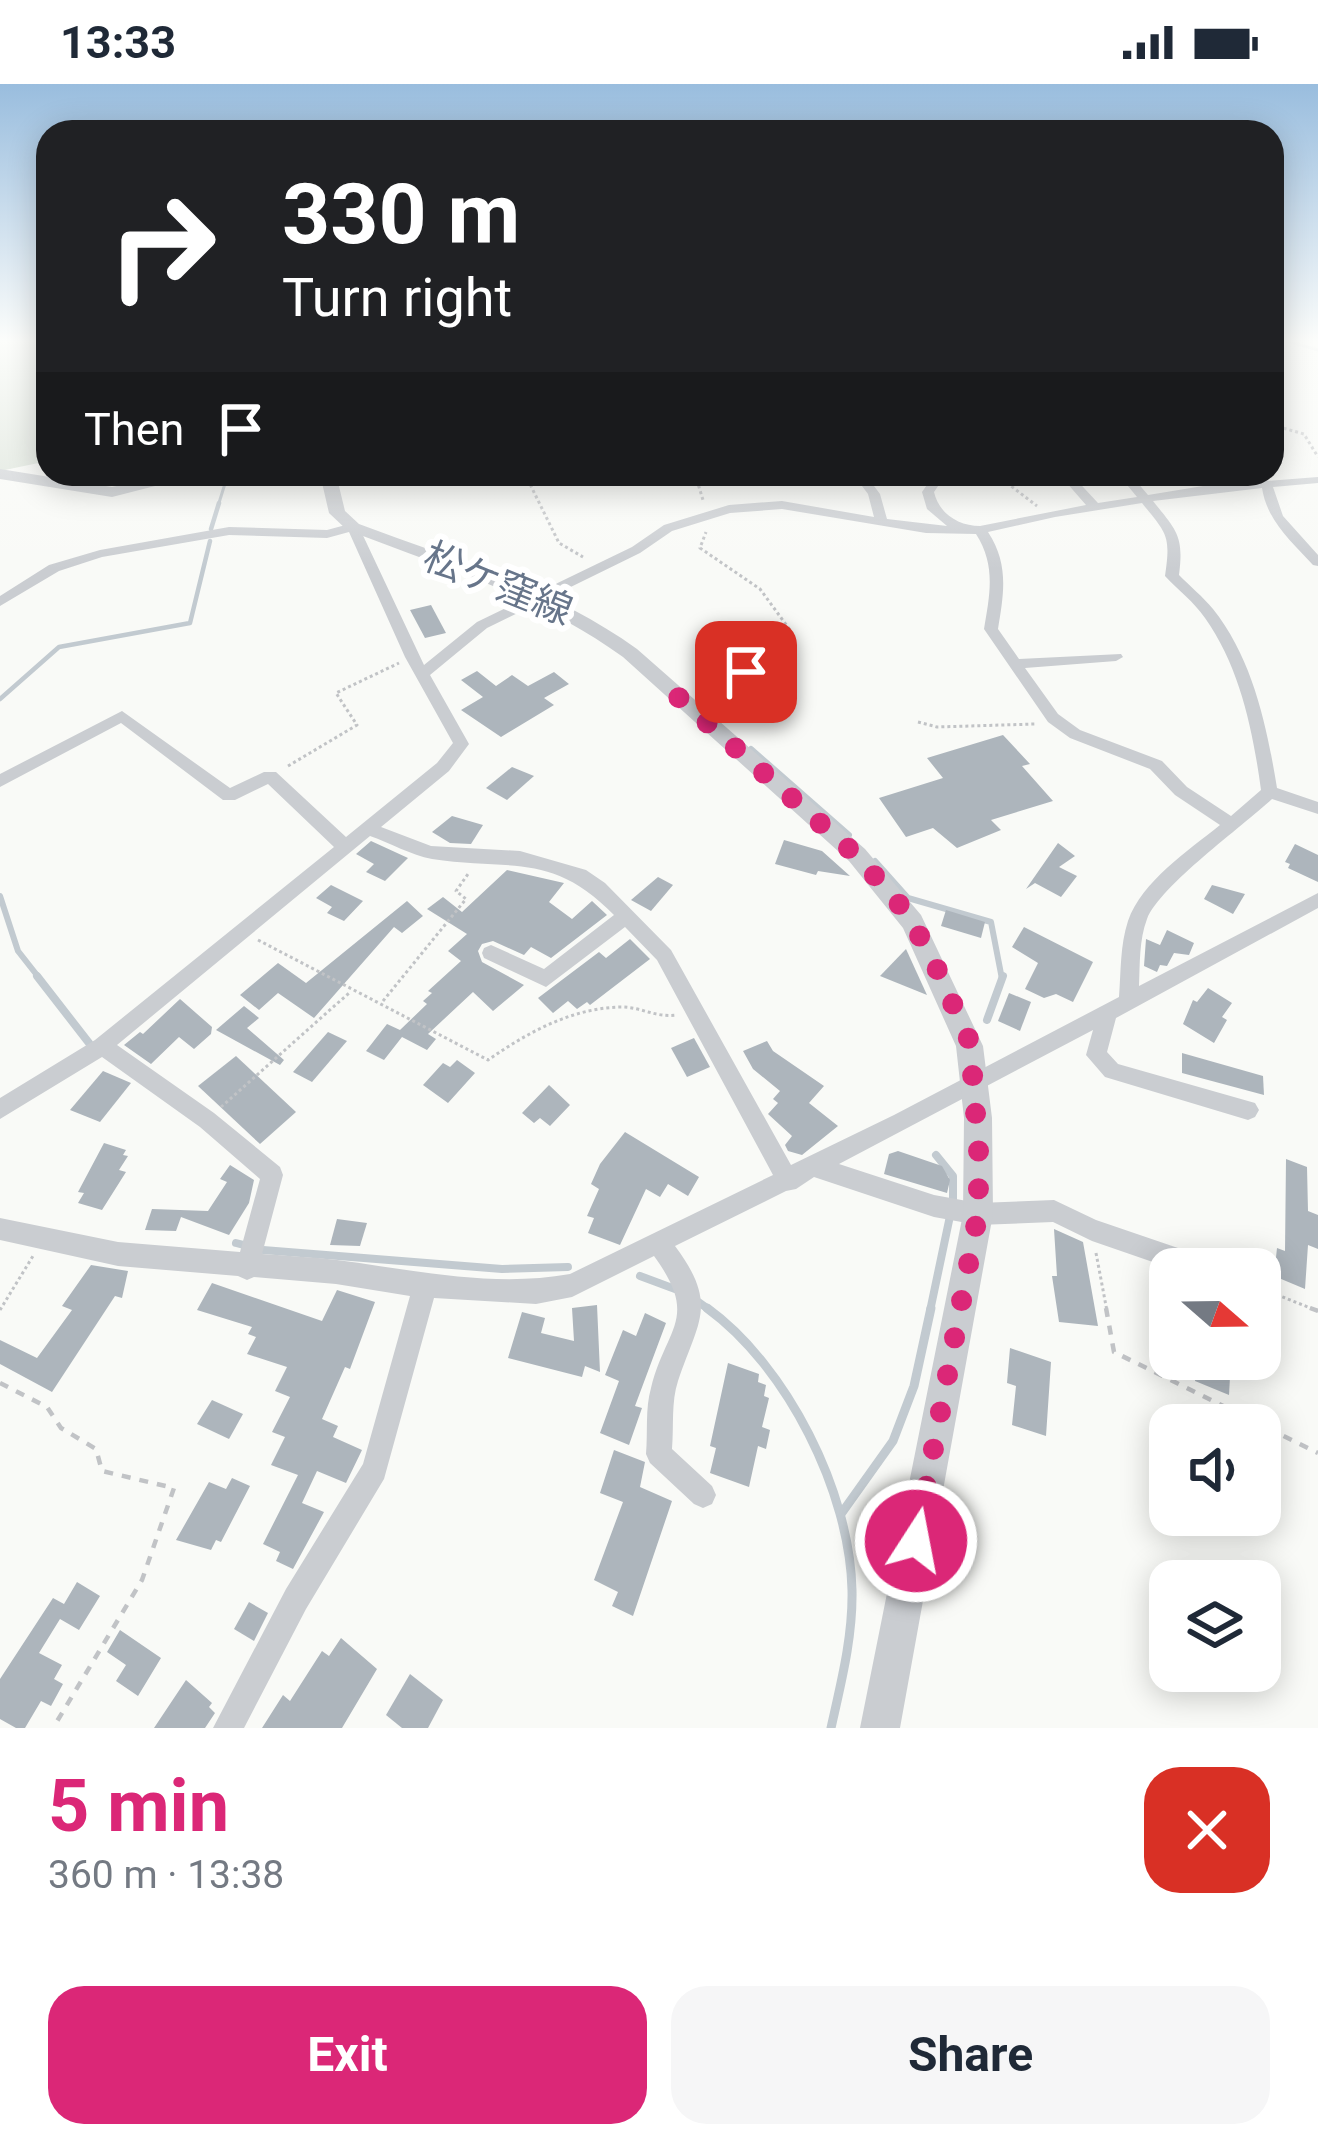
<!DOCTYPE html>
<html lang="en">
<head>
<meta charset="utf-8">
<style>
  :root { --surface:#fff; --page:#f6f6f7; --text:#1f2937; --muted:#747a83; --accent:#db2777 }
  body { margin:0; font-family:Roboto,"Noto Sans JP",sans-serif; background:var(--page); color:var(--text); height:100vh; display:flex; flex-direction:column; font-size:45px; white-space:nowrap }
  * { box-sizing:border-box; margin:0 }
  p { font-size:39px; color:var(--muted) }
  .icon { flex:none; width:66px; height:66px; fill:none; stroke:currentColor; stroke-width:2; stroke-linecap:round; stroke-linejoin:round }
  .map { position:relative; height:1644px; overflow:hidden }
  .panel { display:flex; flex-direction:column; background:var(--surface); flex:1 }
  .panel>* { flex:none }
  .guide { position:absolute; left:36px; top:36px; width:1248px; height:366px; border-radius:36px; box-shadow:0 6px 30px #0003; background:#202124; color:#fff; overflow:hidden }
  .needle { width:78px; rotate:110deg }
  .buttons { position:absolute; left:1149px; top:1164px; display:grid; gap:24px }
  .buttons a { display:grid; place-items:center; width:132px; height:132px; border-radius:24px; background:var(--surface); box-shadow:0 6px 30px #0003; font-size:60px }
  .pin { position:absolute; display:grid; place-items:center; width:102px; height:102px; color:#fff; margin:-51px; border-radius:24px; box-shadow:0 6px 18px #0006 }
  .me { position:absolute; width:132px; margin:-66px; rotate:11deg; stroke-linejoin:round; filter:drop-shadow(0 0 9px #0008) }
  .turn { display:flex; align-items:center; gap:42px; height:252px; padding:0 48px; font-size:54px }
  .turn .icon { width:156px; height:156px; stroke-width:2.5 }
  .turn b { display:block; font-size:84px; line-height:102px }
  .then { display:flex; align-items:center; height:114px; padding:0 48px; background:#0003; gap:24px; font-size:45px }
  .round { display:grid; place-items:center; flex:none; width:126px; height:126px; border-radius:36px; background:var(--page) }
  .head { display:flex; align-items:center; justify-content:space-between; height:204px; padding:0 48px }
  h1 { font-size:72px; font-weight:700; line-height:90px; color:var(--accent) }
  .primary-button { display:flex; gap:24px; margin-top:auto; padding:24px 48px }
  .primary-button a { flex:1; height:138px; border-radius:36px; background:var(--accent); color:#fff; font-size:48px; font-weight:700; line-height:138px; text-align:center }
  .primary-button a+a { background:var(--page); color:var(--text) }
  .status { display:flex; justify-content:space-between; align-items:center; height:84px; padding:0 60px; background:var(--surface); direction:ltr }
  .status svg { height:33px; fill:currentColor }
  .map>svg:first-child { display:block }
  .green { fill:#dae2d8 }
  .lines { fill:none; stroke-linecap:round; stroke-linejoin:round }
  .stream-far4 { stroke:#c2cad0; stroke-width:3 }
  .stream-far3 { stroke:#c2cad0; stroke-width:4.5 }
  .stream-far2 { stroke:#c2cad0; stroke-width:6 }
  .stream-far1 { stroke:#c2cad0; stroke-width:8 }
  .stream { stroke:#c2cad0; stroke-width:9 }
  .building { fill:#adb5bc }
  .path-far1 { stroke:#c1c3c6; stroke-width:3; stroke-dasharray:3 3; stroke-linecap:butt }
  .path { stroke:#c1c3c6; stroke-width:4.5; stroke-dasharray:9 9; stroke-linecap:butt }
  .minor { fill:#cacdd1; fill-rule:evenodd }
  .tertiary { fill:#cacdd1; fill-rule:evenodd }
  .route { stroke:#db2777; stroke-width:21; stroke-dasharray:0 37.8 }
  .labels { text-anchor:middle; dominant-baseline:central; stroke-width:12; stroke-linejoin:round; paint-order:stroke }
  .street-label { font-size:39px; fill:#67758a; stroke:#fff }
</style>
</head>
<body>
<div class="status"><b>13:33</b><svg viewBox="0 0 49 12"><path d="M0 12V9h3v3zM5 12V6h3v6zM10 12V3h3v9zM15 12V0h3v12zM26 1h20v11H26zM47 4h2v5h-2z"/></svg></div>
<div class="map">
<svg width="1318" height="1644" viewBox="0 0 1318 1644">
  <rect width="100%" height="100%" fill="#f9faf7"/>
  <path class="green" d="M 0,255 L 48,255 L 48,377 L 0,387 Z"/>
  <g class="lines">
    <g class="stream-far4">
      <path d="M 1282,255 L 1318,266"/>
      <path d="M 218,422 L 228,390"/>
    </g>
    <g class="stream-far3">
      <path d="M 211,445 L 219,419"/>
      <path d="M 0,615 L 59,563 L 190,539 L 210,457"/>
    </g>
    <g class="stream-far2">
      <path d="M 751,665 L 849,751"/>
      <path d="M 875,777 L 908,814 L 991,838 L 1002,895"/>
      <path d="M 0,812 L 18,867 L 40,895"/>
    </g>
    <g class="stream-far1">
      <path d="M 37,892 L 89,959"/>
      <path d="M 987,936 L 1003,892"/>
      <path d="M 936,1071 L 953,1092 L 953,1119"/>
      <path d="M 236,1159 L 263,1166 L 502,1185 L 568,1183"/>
      <path d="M 640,1192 L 675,1205"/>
      <path d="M 697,1217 L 711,1227"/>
      <path d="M 930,1227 L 950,1132"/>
    </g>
    <g class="stream">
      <path d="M 707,1224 C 787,1282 850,1408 852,1506 C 853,1553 841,1599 831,1644"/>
      <path d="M 841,1430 L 893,1357 L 914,1302 L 931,1224"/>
    </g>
  </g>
  <g class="building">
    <path d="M 431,521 L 446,549 L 425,554 L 410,526 Z"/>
    <path d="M 477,587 L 496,602 L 512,591 L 528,602 L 554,588 L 569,600 L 544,614 L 554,621 L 501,653 L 461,626 L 483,613 L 461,596 Z"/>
    <path d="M 1003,651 L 1030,680 L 1022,682 L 1053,717 L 991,736 L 1001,746 L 957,764 L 933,744 L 906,753 L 879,714 L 943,694 L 927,674 Z"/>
    <path d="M 512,683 L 534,692 L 507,716 L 486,704 Z"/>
    <path d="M 452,732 L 483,741 L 471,760 L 450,759 L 432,748 Z"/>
    <path d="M 784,756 L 822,767 L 850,792 L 818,787 L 816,791 L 775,780 Z"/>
    <path d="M 371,757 L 408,774 L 385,797 L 366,788 L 374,780 L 356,770 Z"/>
    <path d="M 1058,759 L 1075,772 L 1059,783 L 1077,792 L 1061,813 L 1035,799 L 1026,805 Z"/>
    <path d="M 1295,760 L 1318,771 L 1318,798 L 1288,784 L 1290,780 L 1285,778 Z"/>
    <path d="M 507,786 L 564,799 L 549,818 L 572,835 L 592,817 L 607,831 L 551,874 L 531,863 L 524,871 L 493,857 L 482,860 L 478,867 L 482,878 L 524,901 L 493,927 L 473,908 L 428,950 L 436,955 L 427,966 L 402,953 L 384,976 L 366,967 L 387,940 L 400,946 L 427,920 L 423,917 L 432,909 L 428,907 L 461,877 L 448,867 L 467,850 L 427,825 L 443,813 L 462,828 Z"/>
    <path d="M 658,793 L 673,801 L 651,827 L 631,816 Z"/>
    <path d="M 331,801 L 363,817 L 344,837 L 327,829 L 332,823 L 316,814 Z"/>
    <path d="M 1212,801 L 1245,810 L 1233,830 L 1204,815 Z"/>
    <path d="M 407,817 L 423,832 L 402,849 L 394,843 L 314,934 L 278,909 L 259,926 L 240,911 L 278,879 L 306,899 Z"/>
    <path d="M 946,826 L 985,838 L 981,854 L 941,842 Z"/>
    <path d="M 1024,843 L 1093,878 L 1073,918 L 1056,910 L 1044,914 L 1025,905 L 1038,879 L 1012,863 Z"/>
    <path d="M 1167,846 L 1194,859 L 1189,871 L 1174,869 L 1167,882 L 1160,881 L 1157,888 L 1144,882 L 1146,855 L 1160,861 Z"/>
    <path d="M 630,855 L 650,875 L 590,921 L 587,918 L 577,925 L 568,917 L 553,929 L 538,914 L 599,868 L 606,874 Z"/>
    <path d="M 906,865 L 927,911 L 880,892 Z"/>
    <path d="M 1208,904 L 1232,919 L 1222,933 L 1227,936 L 1214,959 L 1183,940 L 1193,916 L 1197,918 Z"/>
    <path d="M 1009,909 L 1031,918 L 1020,947 L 998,937 Z"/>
    <path d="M 180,915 L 212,943 L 211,950 L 194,965 L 179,953 L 151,980 L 124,961 L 140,948 L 143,950 Z"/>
    <path d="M 244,922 L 259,934 L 247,944 L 284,976 L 280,981 L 216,946 Z"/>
    <path d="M 328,948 L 347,957 L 312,998 L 293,988 Z"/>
    <path d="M 694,954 L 710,983 L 687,993 L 671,964 Z"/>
    <path d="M 767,957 L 773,967 L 824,1002 L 809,1019 L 838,1042 L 802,1071 L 788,1067 L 785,1061 L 792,1052 L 768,1030 L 778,1019 L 773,1015 L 780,1007 L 753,985 L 743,967 Z"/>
    <path d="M 1182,969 L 1263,992 L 1264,1011 L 1182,989 Z"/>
    <path d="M 236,972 L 296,1028 L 260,1060 L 198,1002 Z"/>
    <path d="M 457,976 L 475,989 L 448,1019 L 423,1001 L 443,979 L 450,983 Z"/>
    <path d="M 103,987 L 131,999 L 100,1038 L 70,1026 Z"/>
    <path d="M 549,1001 L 570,1021 L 550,1042 L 540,1034 L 534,1039 L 522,1029 Z"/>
    <path d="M 625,1048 L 699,1093 L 688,1112 L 668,1100 L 660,1113 L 646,1105 L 620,1161 L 588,1149 L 594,1134 L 587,1132 L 599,1105 L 591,1100 L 600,1080 Z"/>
    <path d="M 104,1059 L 126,1066 L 123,1071 L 128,1072 L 119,1086 L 126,1088 L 102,1126 L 78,1119 L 84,1109 L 78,1108 Z"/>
    <path d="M 898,1067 L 942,1082 L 950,1096 L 947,1109 L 884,1090 L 889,1070 Z"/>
    <path d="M 1286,1075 L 1307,1083 L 1308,1127 L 1318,1131 L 1318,1165 L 1308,1161 L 1305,1205 L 1274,1192 L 1277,1164 L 1285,1167 Z"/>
    <path d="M 230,1081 L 254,1096 L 249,1119 L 229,1151 L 181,1133 L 176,1147 L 145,1146 L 152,1125 L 208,1127 L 227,1098 L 220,1095 Z"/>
    <path d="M 337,1135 L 367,1139 L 360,1162 L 330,1161 Z"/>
    <path d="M 1054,1145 L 1083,1158 L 1098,1242 L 1059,1238 L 1052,1192 L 1057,1192 Z"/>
    <path d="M 91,1181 L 128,1187 L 122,1214 L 115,1212 L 52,1308 L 0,1280 L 0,1256 L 37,1274 L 72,1226 L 62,1222 Z"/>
    <path d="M 212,1199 L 322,1237 L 337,1206 L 375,1218 L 350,1285 L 345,1283 L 322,1335 L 338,1342 L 333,1353 L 362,1366 L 346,1399 L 317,1387 L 302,1419 L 324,1428 L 293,1485 L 276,1477 L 280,1468 L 263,1460 L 298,1391 L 271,1381 L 285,1353 L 272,1348 L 290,1313 L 275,1307 L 287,1283 L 247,1270 L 256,1253 L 248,1250 L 252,1243 L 197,1226 Z"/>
    <path d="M 597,1221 L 600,1288 L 585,1282 L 582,1293 L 508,1274 L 522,1228 L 545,1234 L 541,1249 L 574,1257 L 572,1224 Z"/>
    <path d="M 645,1229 L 666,1239 L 635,1322 L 642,1324 L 629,1361 L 600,1349 L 619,1297 L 605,1291 L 623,1246 L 636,1252 Z"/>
    <path d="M 1010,1264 L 1051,1278 L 1046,1352 L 1012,1341 L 1016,1302 L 1007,1299 Z"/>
    <path d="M 1197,1275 L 1231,1275 L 1229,1311 L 1195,1297 Z"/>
    <path d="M 728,1279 L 759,1290 L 758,1298 L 766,1301 L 764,1312 L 769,1314 L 762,1343 L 770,1346 L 766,1365 L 758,1362 L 749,1403 L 710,1389 L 716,1364 L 710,1362 Z"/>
    <path d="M 212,1316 L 243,1330 L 229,1355 L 197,1340 Z"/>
    <path d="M 614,1366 L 645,1378 L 640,1403 L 672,1417 L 633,1532 L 612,1522 L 618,1508 L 594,1496 L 623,1418 L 600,1409 Z"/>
    <path d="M 232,1394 L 250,1402 L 221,1458 L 216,1456 L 211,1466 L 176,1456 L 209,1398 L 226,1405 Z"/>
    <path d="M 77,1498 L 100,1512 L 79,1546 L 60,1535 L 39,1569 L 62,1581 L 54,1595 L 63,1600 L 51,1622 L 41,1617 L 25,1644 L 16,1644 L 0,1635 L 0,1595 L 53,1514 L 64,1520 Z"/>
    <path d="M 249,1518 L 268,1529 L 254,1557 L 234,1545 Z"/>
    <path d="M 120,1546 L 161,1574 L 138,1612 L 116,1597 L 126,1581 L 107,1568 Z"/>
    <path d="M 341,1554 L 377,1585 L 342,1644 L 262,1644 L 283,1611 L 290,1617 L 322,1567 L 329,1572 Z"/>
    <path d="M 410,1590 L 443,1616 L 428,1644 L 402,1644 L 386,1631 Z"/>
    <path d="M 186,1596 L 212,1619 L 209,1623 L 215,1629 L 205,1644 L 154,1644 Z"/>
  </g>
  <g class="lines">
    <g class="path-far1">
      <path d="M 1272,341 L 1304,350 L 1318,373"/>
      <path d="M 525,390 L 559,459 L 583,473"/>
      <path d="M 695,390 L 703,416"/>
      <path d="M 955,394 L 998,392 L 1037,422"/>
      <path d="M 696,605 L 745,588 L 790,546 L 760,505 L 700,464 L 706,448"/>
      <path d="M 918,638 L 937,643 L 1035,640"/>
      <path d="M 288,682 L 357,641 L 336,609 L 399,579"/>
      <path d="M 258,856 L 488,976 C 527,949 571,924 621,923 C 642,923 655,934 677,931"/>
      <path d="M 383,917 L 466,815 L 456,807 L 468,790"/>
      <path d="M 221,1023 L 349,909"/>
      <path d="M 1096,1169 L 1107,1227"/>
      <path d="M 1260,1204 L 1318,1227"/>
      <path d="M 0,1226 L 33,1172"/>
    </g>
    <g class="path">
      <path d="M 1106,1224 L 1114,1268 L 1318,1369"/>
      <path d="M 1310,1224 L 1318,1227"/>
      <path d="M 0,1299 L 47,1323 L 61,1344 L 96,1365 L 102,1387 L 174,1404 L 142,1496 L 53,1644"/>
    </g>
    <path class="minor" d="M 853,390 L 865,390 L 880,410 L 887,435 L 947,442 L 927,425 L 922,408 L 931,395 L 927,390 L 939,390 L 943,395 L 934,408 C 939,430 959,442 980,442 L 1086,421 L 1059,390 L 1071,390 L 1098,419 L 1137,413 L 1118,390 L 1130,390 L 1148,411 L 1203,402 L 1318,393 L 1318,399 L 1273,403 L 1283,432 L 1318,471 L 1318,482 L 1313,481 C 1292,458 1267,437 1262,404 L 1153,417 C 1177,447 1184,452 1179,491 C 1190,502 1203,513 1213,525 C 1253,575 1267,643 1277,704 L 1318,718 L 1318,730 L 1272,715 C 1242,743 1161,801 1147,835 C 1139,856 1140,880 1139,902 L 1318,809 L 1318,824 L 1116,934 L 1107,968 L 1118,980 L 1255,1019 L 1259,1026 L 1255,1033 L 1248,1036 L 1105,993 L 1086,971 L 1093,946 L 839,1080 L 934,1111 L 978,1119 L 1054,1116 L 1096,1136 L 1216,1177 L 1220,1185 L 1173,1185 L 1092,1157 L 1053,1138 L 978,1141 L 934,1133 L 814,1093 L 796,1105 L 786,1107 L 675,1162 C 719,1221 698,1237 678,1297 C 671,1318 674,1342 672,1365 L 712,1402 L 716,1411 L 712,1420 L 703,1424 L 694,1420 L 650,1379 L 646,1370 C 648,1348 645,1325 651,1304 C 666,1243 700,1235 654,1172 L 572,1213 L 536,1220 L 434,1214 L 384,1395 L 306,1525 L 244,1644 L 213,1644 L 286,1505 L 363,1380 L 410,1212 L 336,1200 L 254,1193 L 247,1196 L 238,1192 L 118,1182 L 0,1156 L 0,1134 L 118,1158 L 240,1168 L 260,1095 L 200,1043 L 102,973 L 0,1035 L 0,1014 L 95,956 L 334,763 L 268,700 L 235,716 L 223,716 L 121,639 L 0,703 L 0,690 L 122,627 L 230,704 L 264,688 L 276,688 L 346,753 L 437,679 L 453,659 L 405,573 L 349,448 L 327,454 L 229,451 L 102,473 L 59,487 L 0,522 L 0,512 L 49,481 L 100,466 L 229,443 L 327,446 L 353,439 L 359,443 L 424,581 L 477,538 L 632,463 L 664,441 L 729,421 L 782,417 L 874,433 L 868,410 ZM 1142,419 C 1167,450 1171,451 1165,492 C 1178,506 1194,518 1205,534 C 1240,583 1253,647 1261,706 L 1231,732 L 1187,703 L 1162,677 L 1080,646 L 1058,630 L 1025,584 L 1116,577 L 1123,573 L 1121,570 L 1019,575 L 998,545 C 1004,509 1009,480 988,448 L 1055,433 ZM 782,425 L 926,449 L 976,450 C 996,481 990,510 984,545 L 1048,638 L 1070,654 L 1150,685 L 1175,711 L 1220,741 C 1188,767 1142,797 1128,837 C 1120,861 1121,888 1119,913 L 894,1031 L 791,1081 L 671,866 L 605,799 L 586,786 L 520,767 L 431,762 L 381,743 L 449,687 L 469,660 L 430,591 L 487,544 L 640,469 L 672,447 L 730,429 ZM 370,752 C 390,759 411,771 432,775 C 509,787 552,767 614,831 L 544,885 L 491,861 L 484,864 L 482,869 L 484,874 L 546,903 L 625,843 L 657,876 L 773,1091 L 570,1190 C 493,1204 414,1186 337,1176 C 312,1173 287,1172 262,1170 L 283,1091 L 280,1083 L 214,1029 L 117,961 Z"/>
    <g class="tertiary">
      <path d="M 0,385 L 112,403 L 173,390 L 202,390 L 112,413 L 0,395 Z"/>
      <path d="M 320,390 L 336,390 L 345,427 L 359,440 C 455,476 552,504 637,565 L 865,765 L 921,831 L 983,962 L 992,1034 L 993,1130 L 900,1644 L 860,1644 L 963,1130 L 964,1034 L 956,962 L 903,844 L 849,777 L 623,573 C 539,512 443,483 347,446 L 329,429 Z"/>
    </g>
  </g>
  <linearGradient id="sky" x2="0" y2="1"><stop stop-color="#99bdde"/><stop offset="0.53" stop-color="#fcfdfb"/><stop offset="1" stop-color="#fcfdfb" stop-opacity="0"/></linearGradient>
  <rect width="1318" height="485" fill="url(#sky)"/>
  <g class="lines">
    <path class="route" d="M 746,588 L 677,612 L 856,771 L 897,817 L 928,865 L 970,958 L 979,1073 L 978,1130 L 916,1457"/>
  </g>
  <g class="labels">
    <g class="street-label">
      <text transform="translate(498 500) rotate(22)">松ケ窪線</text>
    </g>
  </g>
</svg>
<div class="buttons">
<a><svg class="needle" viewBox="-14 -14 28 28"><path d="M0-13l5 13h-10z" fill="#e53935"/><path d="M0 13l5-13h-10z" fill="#747a83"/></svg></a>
<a><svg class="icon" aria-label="sound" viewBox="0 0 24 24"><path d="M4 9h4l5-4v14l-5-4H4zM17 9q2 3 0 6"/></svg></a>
<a><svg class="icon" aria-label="layers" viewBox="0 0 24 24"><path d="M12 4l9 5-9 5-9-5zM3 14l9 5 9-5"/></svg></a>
</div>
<div class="pin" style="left:746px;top:588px;background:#d93025"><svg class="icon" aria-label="arrive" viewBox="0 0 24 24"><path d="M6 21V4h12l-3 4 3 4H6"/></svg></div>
<svg class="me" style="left:916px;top:1457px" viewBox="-20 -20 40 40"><circle r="17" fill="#db2777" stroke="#fff" stroke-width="3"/><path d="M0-11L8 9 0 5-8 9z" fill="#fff"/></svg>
<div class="guide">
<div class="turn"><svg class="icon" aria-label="right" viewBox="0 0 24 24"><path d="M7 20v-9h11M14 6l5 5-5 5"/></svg><div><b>330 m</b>Turn right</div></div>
<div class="then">Then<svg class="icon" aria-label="arrive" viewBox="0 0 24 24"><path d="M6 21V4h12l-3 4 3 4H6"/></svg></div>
</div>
</div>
<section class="panel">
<div class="head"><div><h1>5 min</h1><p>360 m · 13:38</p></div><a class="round" style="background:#d93025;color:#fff"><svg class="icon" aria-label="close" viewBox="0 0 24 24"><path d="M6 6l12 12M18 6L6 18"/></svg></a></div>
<div class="primary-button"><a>Exit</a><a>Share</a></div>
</section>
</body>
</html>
